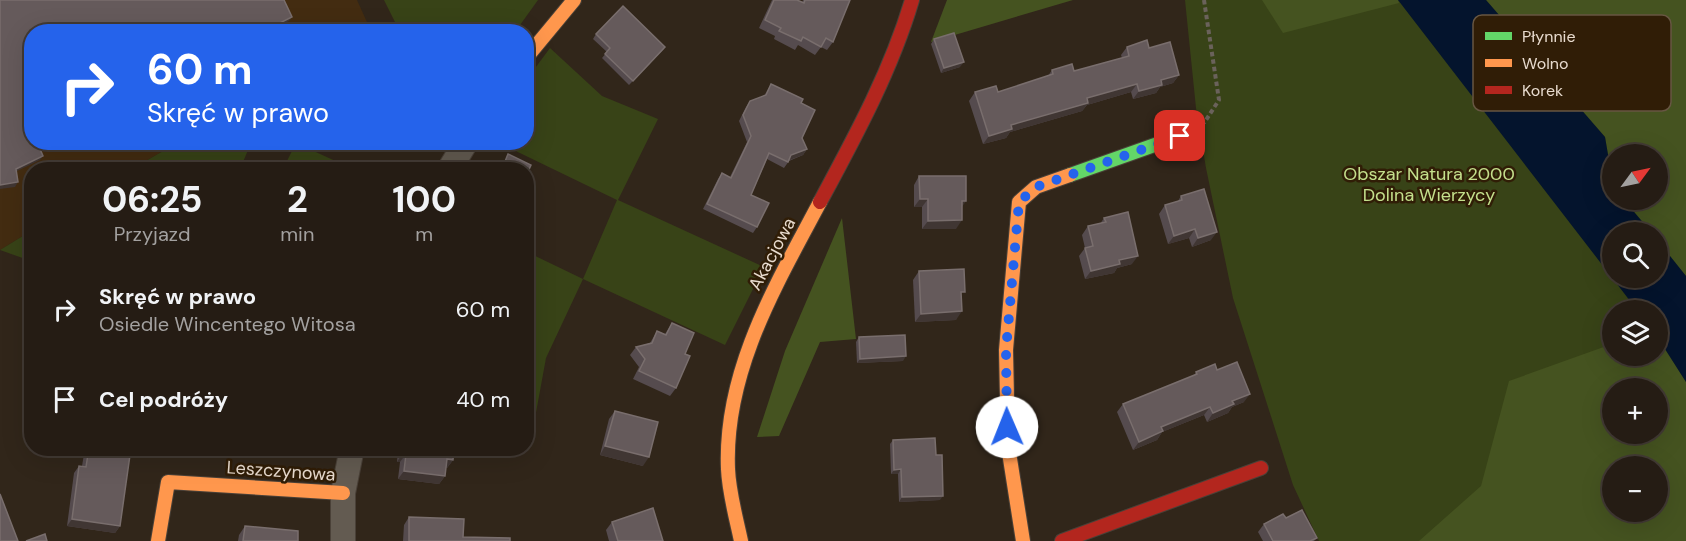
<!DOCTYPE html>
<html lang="pl">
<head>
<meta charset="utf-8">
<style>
  :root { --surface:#251c14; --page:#312922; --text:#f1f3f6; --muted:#a3a1a0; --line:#423a34 }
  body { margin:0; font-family:"DM Sans",sans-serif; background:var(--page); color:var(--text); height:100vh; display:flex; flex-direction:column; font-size:22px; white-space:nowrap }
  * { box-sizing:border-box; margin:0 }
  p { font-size:20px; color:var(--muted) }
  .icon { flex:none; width:33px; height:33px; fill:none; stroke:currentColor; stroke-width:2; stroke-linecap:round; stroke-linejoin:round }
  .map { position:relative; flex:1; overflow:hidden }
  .side { position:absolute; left:24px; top:162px; width:510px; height:294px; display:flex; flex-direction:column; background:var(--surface); border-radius:24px; box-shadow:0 6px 24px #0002,0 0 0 2px var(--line) }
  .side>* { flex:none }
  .hud { position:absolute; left:24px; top:24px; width:510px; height:126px; border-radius:24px; box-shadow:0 6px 24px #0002,0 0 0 2px var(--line); background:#2563eb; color:#fff; overflow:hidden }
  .needle { width:39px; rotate:57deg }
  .buttons { position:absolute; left:1602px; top:144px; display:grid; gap:12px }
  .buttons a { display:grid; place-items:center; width:66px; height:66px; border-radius:50%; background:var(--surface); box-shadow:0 6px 24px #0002,0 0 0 2px var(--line); font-size:30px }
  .pin { position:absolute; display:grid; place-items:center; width:51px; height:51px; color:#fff; margin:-26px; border-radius:12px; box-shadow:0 3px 9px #0006 }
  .me { position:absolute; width:66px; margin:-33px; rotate:359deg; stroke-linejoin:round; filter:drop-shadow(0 0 4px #0008) }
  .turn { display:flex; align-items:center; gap:21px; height:126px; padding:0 24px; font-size:27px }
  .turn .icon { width:78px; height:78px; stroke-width:2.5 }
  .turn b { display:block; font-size:42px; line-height:51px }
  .eta { display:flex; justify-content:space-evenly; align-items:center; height:102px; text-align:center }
  .eta b { font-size:36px; font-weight:700; line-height:42px }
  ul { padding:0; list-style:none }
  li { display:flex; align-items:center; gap:18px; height:90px; padding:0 24px }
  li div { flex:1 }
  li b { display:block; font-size:22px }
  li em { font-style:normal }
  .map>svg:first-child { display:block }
  .built { fill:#432c11 }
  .green { fill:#384317; fill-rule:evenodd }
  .forest { fill:#455320; fill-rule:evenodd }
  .water { fill:#04142d }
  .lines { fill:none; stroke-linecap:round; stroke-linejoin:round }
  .street-casing { stroke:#4a4138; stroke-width:26 }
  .fast-casing { stroke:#4a4138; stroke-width:16 }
  .slow-casing { stroke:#4a4138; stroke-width:16 }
  .jam-casing { stroke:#4a4138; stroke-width:16 }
  .path { stroke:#6a625b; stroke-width:4; stroke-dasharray:4.5 3; stroke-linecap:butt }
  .street { stroke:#635b51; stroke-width:24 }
  .fast { stroke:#63d668; stroke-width:14 }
  .slow { stroke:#ff974d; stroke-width:14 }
  .jam { stroke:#b3261e; stroke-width:14 }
  .wall { fill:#554b4e }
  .shaded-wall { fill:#403633 }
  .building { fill:#655a5b; stroke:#796e6d; stroke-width:1.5 }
  .route { stroke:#2563eb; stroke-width:10; stroke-dasharray:0 18 }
  .labels { text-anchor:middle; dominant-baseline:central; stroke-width:5; stroke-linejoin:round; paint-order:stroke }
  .park-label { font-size:18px; fill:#c4e08c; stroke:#301d06 }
  .street-label { font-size:18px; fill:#e8dbce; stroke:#301d06 }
  .key { fill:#301d06; stroke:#675642; stroke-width:1.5 }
  .key-label { font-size:16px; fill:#e8dbce }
</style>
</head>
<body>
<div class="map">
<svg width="1686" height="541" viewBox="0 0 1686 541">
  <rect width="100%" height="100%" fill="#31261a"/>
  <path class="built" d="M 0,0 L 357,0 L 371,31 L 32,32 L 32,142 L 177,143 L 132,169 L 32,170 L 31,231 L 0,250 Z"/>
  <g class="green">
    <path d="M 384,0 L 538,0 L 515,32 L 409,31 L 397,26 Z"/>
    <path d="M 1185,0 L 1686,0 L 1686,541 L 1319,541 L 1293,485 L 1233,298 L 1206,168 L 1196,108 ZM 1612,154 L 1658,154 L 1658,200 L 1612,200 ZM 1612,232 L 1658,232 L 1658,278 L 1612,278 ZM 1612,310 L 1658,310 L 1658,356 L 1612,356 ZM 1612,388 L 1658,388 L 1658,434 L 1612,434 ZM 1612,466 L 1658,466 L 1658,512 L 1612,512 Z"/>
    <path d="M 550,48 L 602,96 L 658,119 L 618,200 L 764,267 L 725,345 L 583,279 L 546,358 L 533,429 L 527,427 L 527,252 L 583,279 L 617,200 L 499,143 L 526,142 L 527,79 Z"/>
    <path d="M 177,143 L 177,142 L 251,143 L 240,169 L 132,169 Z"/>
    <path d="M 296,143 L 353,169 L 283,169 Z"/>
    <path d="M 31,231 L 31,261 L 0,250 Z"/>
  </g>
  <g class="forest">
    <path d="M 947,0 L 1073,0 L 931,42 Z"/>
    <path d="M 1262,0 L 1398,0 L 1399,3 L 1283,33 Z"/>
    <path d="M 1486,0 L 1686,0 L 1686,276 L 1658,241 L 1658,232 L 1651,232 L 1624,200 L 1658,200 L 1658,154 L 1612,154 L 1612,178 L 1605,137 Z"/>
    <path d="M 842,218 L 856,339 L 820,342 L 779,436 L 757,437 L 785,351 Z"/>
    <path d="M 1658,338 L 1686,382 L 1686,541 L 1419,541 L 1481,486 L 1509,381 L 1612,344 L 1612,356 L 1658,356 ZM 1658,388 L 1658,434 L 1612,434 L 1612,388 ZM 1658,466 L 1658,512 L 1612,512 L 1612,466 Z"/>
  </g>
  <path class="water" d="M 1398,0 L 1486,0 L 1605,137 L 1612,178 L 1612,200 L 1624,200 L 1651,232 L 1612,232 L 1612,278 L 1658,278 L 1658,241 L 1686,276 L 1686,382 L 1658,338 L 1658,310 L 1637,310 Z"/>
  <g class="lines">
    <defs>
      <g id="street">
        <path d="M 449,170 L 466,142"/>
        <path d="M 343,541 L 343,493 L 352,448"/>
      </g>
      <path id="fast" d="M 1070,175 L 1180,136"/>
      <g id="slow">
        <path d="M 526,58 L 574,0"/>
        <path d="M 158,541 L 168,482 L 343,493"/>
        <path d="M 741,541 C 736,517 729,493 728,469 C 724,371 776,285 820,202"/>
        <path d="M 1023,541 L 1008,446 L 1006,350 L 1019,202 L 1036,187 L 1070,175"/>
      </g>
      <g id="jam">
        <path d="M 820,202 C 855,137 891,71 912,0"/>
        <path d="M 1062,541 L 1261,468"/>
      </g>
    </defs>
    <use href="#street" class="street-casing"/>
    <use href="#fast" class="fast-casing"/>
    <use href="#slow" class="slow-casing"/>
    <use href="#jam" class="jam-casing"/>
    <path class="path" d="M 1204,0 L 1219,100 L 1204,123"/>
    <use href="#street" class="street"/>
    <use href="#fast" class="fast"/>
    <use href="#slow" class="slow"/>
    <use href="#jam" class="jam"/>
  </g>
  <g class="wall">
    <path d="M 772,0 L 797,0 L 802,3 L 803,0 L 850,0 L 833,42 L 827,50 L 821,47 L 815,55 L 798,45 L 795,50 L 774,39 L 775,36 L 759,28 Z"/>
    <path d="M 596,34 L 665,47 L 662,51 L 629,85 L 602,58 L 607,52 L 593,39 Z"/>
    <path d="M 934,39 L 960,67 L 941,73 L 931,44 Z"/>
    <path d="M 1127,47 L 1149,48 L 1179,75 L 1173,83 L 1160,87 L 1156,93 L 1133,99 L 1131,92 L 1087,105 L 1082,111 L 1010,132 L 1006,138 L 983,144 L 969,101 L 975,92 L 998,92 L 1048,76 L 1052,70 L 1074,71 L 1122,58 L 1121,55 Z"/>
    <path d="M 771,84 L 801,103 L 802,138 L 807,149 L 803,155 L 789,161 L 784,168 L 767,159 L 751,195 L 757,227 L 753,233 L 703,209 L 718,179 L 722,173 L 730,177 L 747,142 L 739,121 L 746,107 L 750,101 L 764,96 Z"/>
    <path d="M 375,142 L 399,142 L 392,152 Z"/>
    <path d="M 919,176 L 956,229 L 922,229 L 922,207 L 914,207 L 914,185 Z"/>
    <path d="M 1181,196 L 1211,240 L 1192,247 L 1189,238 L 1168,244 L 1159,214 L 1165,205 L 1178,201 Z"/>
    <path d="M 1104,218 L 1132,264 L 1117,268 L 1114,273 L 1085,279 L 1079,256 L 1085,248 L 1082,235 L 1088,226 L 1100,224 Z"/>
    <path d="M 919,271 L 961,298 L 956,320 L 915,322 L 913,280 Z"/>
    <path d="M 672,323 L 685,354 L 676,388 L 670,396 L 633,379 L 639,367 L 630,355 L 636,347 L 650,343 L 657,331 L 665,334 Z"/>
    <path d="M 859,337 L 903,361 L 857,363 L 856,342 Z"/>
    <path d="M 1217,370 L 1244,402 L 1232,407 L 1228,413 L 1207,422 L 1204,415 L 1162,432 L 1157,440 L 1133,450 L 1117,412 L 1123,404 L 1194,376 L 1196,372 Z"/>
    <path d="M 615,411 L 643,466 L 600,455 L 609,419 Z"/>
    <path d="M 893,440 L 936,455 L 940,500 L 899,502 L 898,474 L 891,474 L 890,444 Z"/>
    <path d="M 85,448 L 131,448 L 120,526 L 115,533 L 67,526 L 74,473 L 79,466 L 82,466 Z"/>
    <path d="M 398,448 L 454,448 L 453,460 L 447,468 L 446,468 L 445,476 L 439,484 L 398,479 L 400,462 L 397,462 Z"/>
    <path d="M 409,517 L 463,537 L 510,541 L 403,541 L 404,525 Z"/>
    <path d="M 612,522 L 663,541 L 609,541 L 606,530 Z"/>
    <path d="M 1264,524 L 1317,538 L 1314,541 L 1263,541 L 1258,532 Z"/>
    <path d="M 245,526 L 298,541 L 238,541 L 239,535 Z"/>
  </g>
  <g class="shaded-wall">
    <path d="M 292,17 L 289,21 L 268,32 L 262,32 Z"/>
    <path d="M 964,62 L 960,67 L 941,73 L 944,68 Z"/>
    <path d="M 1179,75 L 1173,83 L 1160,87 L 1156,93 L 1133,99 L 1139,91 L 1161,80 Z"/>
    <path d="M 1137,84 L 1131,92 L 1087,105 L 1082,111 L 1010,132 L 1006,138 L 983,144 L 989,136 L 1011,125 L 1087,98 Z"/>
    <path d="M 807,149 L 803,155 L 787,161 L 791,155 Z"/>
    <path d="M 43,156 L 40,160 L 13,173 L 16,169 Z"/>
    <path d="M 18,182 L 15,187 L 0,189 L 0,185 Z"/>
    <path d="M 920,199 L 928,199 L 922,207 L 914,207 Z"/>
    <path d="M 962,201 L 966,201 L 960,210 Z"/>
    <path d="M 962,220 L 956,229 L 922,229 L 928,221 Z"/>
    <path d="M 1195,229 L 1189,238 L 1168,244 L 1174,236 Z"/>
    <path d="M 1217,232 L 1211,240 L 1192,247 L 1198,238 Z"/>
    <path d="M 1138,256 L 1132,264 L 1117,268 L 1114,273 L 1085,279 L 1091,271 L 1119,260 Z"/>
    <path d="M 962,311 L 956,320 L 915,322 L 921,314 Z"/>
    <path d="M 906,356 L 903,361 L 857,363 L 860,359 Z"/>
    <path d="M 1250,394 L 1244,402 L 1232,407 L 1228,413 L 1207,422 L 1213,413 L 1232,401 Z"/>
    <path d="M 1210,407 L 1204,415 L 1162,432 L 1157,440 L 1133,450 L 1139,442 L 1161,427 Z"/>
    <path d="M 605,446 L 649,457 L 643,466 L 600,455 Z"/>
    <path d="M 275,448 L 311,448 L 314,449 L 311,453 Z"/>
    <path d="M 402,454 L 406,454 L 400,462 L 397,462 Z"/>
    <path d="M 447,459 L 453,460 L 447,468 L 441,467 Z"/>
    <path d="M 901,469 L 898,474 L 891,474 L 894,470 Z"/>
    <path d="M 404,471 L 445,476 L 439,484 L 398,479 Z"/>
    <path d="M 943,496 L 940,500 L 899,502 L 902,497 Z"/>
    <path d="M 72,519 L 120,526 L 115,533 L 67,526 Z"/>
  </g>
  <g class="building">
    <path d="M 0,0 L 284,0 L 292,17 L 262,32 L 32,32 L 32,142 L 37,142 L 43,156 L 16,169 L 18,182 L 0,185 Z"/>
    <path d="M 774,0 L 797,0 L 804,3 L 805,0 L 850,0 L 833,42 L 826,38 L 821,47 L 803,37 L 801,41 L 779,31 L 781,28 L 765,20 Z"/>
    <path d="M 623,6 L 665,47 L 633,81 L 605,54 L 610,48 L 596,34 Z"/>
    <path d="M 954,33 L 964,62 L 944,68 L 934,39 Z"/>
    <path d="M 1147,40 L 1149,48 L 1170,42 L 1179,75 L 1161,80 L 1162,85 L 1139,91 L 1137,84 L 1087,98 L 1088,103 L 1011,125 L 1012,129 L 989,136 L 975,92 L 996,86 L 998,92 L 1053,74 L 1052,70 L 1072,64 L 1074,71 L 1129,56 L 1127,47 Z"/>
    <path d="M 771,84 L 803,99 L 801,103 L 815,110 L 802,138 L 807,149 L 791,155 L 788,162 L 769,153 L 751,195 L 769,203 L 757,227 L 707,204 L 722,173 L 731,178 L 751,136 L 743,115 L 750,101 L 766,95 Z"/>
    <path d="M 508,154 L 531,165 L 526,176 L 526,170 L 496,170 L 497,167 L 502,169 Z"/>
    <path d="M 919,176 L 966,176 L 966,201 L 962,201 L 962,220 L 928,221 L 928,199 L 920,199 Z"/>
    <path d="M 526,181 L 533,184 L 526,198 Z"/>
    <path d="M 1204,189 L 1217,232 L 1198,238 L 1195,229 L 1174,236 L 1165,205 L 1182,200 L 1181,196 Z"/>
    <path d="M 1128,212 L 1138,256 L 1119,260 L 1120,264 L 1091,271 L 1085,248 L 1093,246 L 1088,226 L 1106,222 L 1104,218 Z"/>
    <path d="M 964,269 L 965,292 L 961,292 L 962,311 L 921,314 L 919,271 Z"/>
    <path d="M 672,323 L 694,333 L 685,354 L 690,356 L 676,388 L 639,371 L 645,359 L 636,347 L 652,343 L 657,331 L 666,335 Z"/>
    <path d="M 905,335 L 906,356 L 860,359 L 859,337 Z"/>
    <path d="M 1237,362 L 1250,394 L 1232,401 L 1234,404 L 1213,413 L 1210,407 L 1161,427 L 1163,431 L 1139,442 L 1123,404 L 1197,374 L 1196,372 L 1215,364 L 1217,370 Z"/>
    <path d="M 615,411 L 658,422 L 649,457 L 605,446 Z"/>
    <path d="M 935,438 L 936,455 L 942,455 L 943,496 L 902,497 L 901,469 L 894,470 L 893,440 Z"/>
    <path d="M 89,448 L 131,448 L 120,526 L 72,519 L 79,466 L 86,467 Z"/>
    <path d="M 403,448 L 454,448 L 453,460 L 447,459 L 445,476 L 404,471 L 406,454 L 402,454 Z"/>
    <path d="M 0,494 L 18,541 L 0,541 Z"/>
    <path d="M 653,508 L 663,541 L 618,541 L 612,522 Z"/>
    <path d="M 1302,510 L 1317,538 L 1310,541 L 1273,541 L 1264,524 L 1283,514 L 1286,518 Z"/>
    <path d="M 409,517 L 464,519 L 463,537 L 510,538 L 510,541 L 409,541 Z"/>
    <path d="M 245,526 L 298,531 L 298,541 L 243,541 Z"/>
    <path d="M 45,534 L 47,541 L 26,541 Z"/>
  </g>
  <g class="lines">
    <path class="route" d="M 1007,427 L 1006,350 L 1019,202 L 1036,187 L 1180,136"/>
  </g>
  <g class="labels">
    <g class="park-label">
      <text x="1429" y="174">Obszar Natura 2000<tspan x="1429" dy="21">Dolina Wierzycy</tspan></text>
    </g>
    <g class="street-label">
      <text transform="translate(772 254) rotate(-62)">Akacjowa</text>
      <text transform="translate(281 471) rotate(4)">Leszczynowa</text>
    </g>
  </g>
  <rect x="1473" y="15" width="198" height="96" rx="9" class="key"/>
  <rect x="1485" y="32" width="27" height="8" fill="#63d668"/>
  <rect x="1485" y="59" width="27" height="8" fill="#ff974d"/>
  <rect x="1485" y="86" width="27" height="8" fill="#b3261e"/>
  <g class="key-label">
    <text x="1522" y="42">Płynnie</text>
    <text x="1522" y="69">Wolno</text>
    <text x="1522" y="96">Korek</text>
  </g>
</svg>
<div class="buttons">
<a><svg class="needle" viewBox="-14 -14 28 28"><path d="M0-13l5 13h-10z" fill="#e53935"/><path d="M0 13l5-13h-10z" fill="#a3a1a0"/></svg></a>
<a><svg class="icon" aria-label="search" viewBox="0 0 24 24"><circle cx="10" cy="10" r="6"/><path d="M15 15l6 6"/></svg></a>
<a><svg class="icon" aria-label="layers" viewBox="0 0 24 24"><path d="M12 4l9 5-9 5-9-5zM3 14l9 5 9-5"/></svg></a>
<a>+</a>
<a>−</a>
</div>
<div class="pin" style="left:1180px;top:136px;background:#d93025"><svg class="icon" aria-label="arrive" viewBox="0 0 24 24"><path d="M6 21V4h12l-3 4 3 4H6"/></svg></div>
<svg class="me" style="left:1007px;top:427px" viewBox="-20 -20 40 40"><circle r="19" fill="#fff"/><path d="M0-13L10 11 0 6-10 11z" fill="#2563eb"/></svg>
<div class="hud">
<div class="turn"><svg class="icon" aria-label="right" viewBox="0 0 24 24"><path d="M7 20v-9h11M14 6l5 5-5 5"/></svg><div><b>60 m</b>Skręć w prawo</div></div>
</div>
<section class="side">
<div class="eta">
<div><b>06:25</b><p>Przyjazd</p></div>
<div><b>2</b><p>min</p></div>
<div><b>100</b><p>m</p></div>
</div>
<ul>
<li><svg class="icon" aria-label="right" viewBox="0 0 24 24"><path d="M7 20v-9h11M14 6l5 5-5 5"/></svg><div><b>Skręć w prawo</b><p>Osiedle Wincentego Witosa</p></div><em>60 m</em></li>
<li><svg class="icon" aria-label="arrive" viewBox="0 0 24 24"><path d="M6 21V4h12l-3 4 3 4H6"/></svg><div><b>Cel podróży</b></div><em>40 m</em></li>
</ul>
</section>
</div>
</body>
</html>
